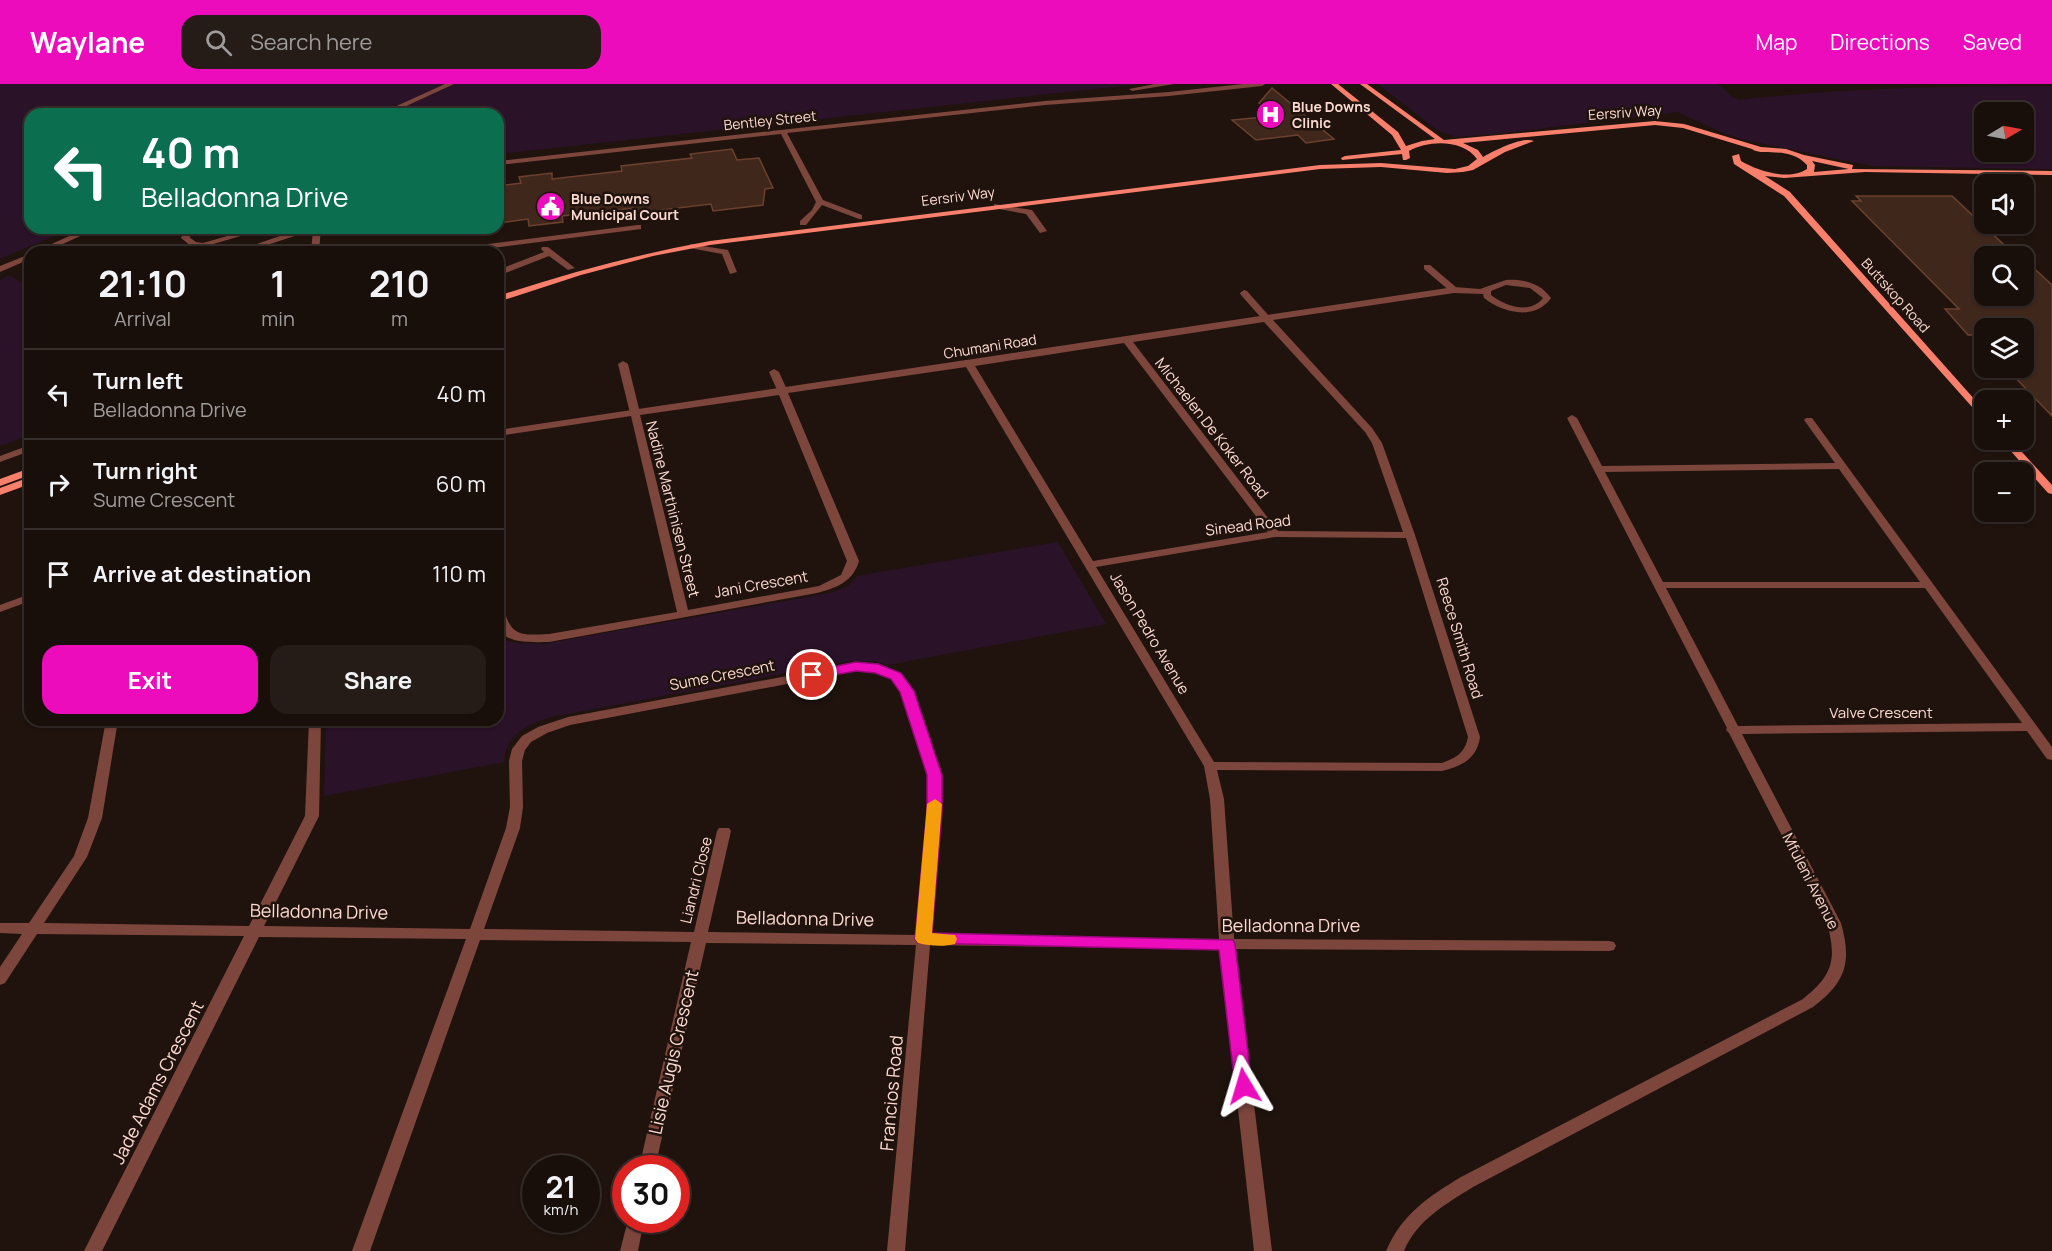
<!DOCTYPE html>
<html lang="en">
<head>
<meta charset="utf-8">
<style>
  :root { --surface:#180e0a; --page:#251c18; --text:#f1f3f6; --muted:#9f9c9c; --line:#362e2b; --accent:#ec0cbc }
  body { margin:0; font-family:Manrope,sans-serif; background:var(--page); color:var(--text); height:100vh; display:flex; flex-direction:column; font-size:22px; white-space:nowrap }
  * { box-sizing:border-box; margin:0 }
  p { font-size:20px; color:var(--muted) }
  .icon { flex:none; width:33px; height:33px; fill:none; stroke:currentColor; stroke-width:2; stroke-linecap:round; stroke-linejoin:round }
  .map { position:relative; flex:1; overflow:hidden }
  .panel { position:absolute; left:24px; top:162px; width:480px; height:480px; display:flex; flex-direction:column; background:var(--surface); border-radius:18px; box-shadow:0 2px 4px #0004,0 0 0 2px var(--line) }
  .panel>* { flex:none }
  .hud { position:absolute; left:24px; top:24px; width:480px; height:126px; border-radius:18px; box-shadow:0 2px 4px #0004,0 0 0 2px var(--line); background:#0b6e4f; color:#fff; overflow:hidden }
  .needle { width:39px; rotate:80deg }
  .tools { position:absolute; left:1974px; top:18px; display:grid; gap:12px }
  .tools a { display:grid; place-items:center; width:60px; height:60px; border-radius:12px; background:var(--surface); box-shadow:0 2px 4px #0004,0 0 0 2px var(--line); font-size:30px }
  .speed { position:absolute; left:522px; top:1071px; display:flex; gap:12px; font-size:30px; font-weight:700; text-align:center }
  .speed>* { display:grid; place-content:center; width:78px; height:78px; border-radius:50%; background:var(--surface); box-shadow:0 2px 4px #0004,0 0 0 2px var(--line); line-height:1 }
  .speed small { font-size:15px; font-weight:400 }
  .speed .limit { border:9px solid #d22; background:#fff; color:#111 }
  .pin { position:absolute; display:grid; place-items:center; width:51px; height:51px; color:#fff; margin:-26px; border:3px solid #fff; border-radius:50%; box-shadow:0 2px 6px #0007 }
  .me { position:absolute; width:66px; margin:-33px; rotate:353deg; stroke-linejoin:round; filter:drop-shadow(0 0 4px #0008) }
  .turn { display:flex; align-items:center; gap:21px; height:126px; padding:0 18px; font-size:27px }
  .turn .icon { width:78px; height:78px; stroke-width:2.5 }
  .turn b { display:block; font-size:42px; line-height:51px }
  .eta { display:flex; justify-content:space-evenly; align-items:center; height:102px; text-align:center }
  .eta b { font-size:36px; font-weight:700; line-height:42px }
  .action { display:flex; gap:12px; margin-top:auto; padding:12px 18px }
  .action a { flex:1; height:69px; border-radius:18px; background:var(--accent); color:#fff; font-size:24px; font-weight:700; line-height:69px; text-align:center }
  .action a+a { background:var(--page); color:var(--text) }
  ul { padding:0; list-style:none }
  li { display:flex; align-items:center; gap:18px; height:90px; padding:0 18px; border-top:2px solid var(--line) }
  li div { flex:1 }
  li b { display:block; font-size:22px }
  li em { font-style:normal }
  header { display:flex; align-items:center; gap:36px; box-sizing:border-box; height:84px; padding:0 30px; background:var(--accent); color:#fff }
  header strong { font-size:28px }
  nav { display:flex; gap:33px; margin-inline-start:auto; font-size:21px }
  .search { width:420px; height:54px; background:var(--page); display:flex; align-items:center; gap:15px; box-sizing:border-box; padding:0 21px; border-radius:18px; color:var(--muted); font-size:22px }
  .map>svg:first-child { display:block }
  .green { fill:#2a1228; fill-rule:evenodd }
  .building { fill:#40271b; stroke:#6b412e; stroke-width:1.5 }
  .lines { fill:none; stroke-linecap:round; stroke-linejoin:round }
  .lane { fill:#7d463c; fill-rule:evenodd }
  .street { fill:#7d463c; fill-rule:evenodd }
  .secondary { fill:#f87f6c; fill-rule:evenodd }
  .route { fill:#ec0cbc; stroke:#99087a; stroke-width:1.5 }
  .slow { fill:#f59e0b }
  .labels { text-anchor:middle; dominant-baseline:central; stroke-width:5; stroke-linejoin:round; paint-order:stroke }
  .far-poi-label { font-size:14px; font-weight:bold; fill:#fddad0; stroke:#20130e; text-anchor:start }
  .far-street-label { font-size:14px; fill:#fddad0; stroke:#20130e }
  .street-label { font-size:15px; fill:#fddad0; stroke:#20130e }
  .near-street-label { font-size:18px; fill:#fddad0; stroke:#20130e }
</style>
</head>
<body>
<header>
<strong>Waylane</strong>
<div class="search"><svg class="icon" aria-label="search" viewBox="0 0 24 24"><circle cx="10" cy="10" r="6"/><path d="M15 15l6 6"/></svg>Search here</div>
<nav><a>Map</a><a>Directions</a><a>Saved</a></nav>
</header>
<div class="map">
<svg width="2052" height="1167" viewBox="0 0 2052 1167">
  <rect width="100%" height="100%" fill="#20130e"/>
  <g class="green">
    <path d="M 0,0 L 1141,0 L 498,70 L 498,30 L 30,30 L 30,144 L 73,144 L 0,175 Z"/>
    <path d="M 1378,0 L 1718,0 L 1731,12 L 1739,16 C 1843,4 1948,2 2052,2 L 2052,85 L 1872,82 L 1745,56 L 1725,50 L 1678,28 L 1496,50 L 1456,53 L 1437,46 ZM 1984,28 L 2024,28 L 2024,68 L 1984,68 Z"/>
    <path d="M 10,191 L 30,205 L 30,351 L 0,362 L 0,196 Z"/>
    <path d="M 1058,458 L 1106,540 L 888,581 L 872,577 L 851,577 L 551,633 C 529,640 505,651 504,678 L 324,712 L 326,636 L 498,636 L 498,555 L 518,559 L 543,560 L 835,508 L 849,501 L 857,492 Z"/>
  </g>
  <g class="building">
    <path d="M 1272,4 L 1313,38 L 1334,55 L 1306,59 L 1298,51 L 1256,56 L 1232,36 L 1274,32 L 1259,19 Z"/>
    <path d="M 732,65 L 737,76 L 759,74 L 773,104 L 765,105 L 763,121 L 713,127 L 711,120 L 636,129 L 634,124 L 562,132 L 563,138 L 529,142 L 528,135 L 498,139 L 498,102 L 521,99 L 519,93 L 552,89 L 552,95 L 622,87 L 621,82 L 692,74 L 690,70 Z"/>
    <path d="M 1856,112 L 1952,112 L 2016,172 L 1984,172 L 1984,212 L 2024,212 L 2024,175 L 2052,201 L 2052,332 L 2006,284 L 2024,284 L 2024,244 L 1984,244 L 1984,260 L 1976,251 L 1968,251 L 1945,225 L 1959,225 L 1852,117 L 1861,117 Z"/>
  </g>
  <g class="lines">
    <g class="lane">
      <path d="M 994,120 L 1032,126 L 1047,147 L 1040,149 L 1026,130 L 994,124 Z"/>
      <path d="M 638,141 L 641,141 L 641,145 L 460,168 L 437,168 L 441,166 Z"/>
      <path d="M 197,144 L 209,144 L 189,153 L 196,158 L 203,159 L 255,144 L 268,144 L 203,163 L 191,162 L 181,154 L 184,148 Z"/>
      <path d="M 303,144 L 321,144 L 319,168 L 311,168 L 313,146 L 246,168 L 234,168 Z"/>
      <path d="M 690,160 L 728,166 L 737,188 L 730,190 L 722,170 L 690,164 Z"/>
      <path d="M 542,163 L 548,163 L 575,184 L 568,186 L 549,172 L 498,192 L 498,186 L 544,168 L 541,165 Z"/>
      <path d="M 1424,181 L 1430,181 L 1457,204 L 1457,208 L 1451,208 L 1424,185 Z"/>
      <path d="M 1244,206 L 1247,207 L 1269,232 L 1269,236 L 1263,236 L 1241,211 L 1240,209 Z"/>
      <path d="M 623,277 L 628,280 L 640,329 L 638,331 L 635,332 L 630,329 L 618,280 Z"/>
      <path d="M 774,285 L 779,288 L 788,308 L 786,310 L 780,310 L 778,308 L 769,288 Z"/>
      <path d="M 30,361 L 30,367 L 0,378 L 0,372 Z"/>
    </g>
    <g class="street">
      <path d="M 445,0 L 454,0 L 389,30 L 379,30 Z"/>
      <path d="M 1155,0 L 1174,0 L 1132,7 L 1129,5 Z"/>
      <path d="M 1243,0 L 1265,0 L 1262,2 L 1169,12 L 1045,21 L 787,49 L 823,116 L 862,131 L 862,135 L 859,135 L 822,121 L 806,141 L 800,141 L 800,137 L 812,126 L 816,118 L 781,50 L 498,81 L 498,77 L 1045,17 L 1169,8 Z"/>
      <path d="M 87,144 L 98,144 L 45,168 L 34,168 Z"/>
      <path d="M 30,170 L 30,175 L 0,188 L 0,182 Z"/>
      <path d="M 1506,196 C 1524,195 1540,199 1551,214 C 1535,237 1503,229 1484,214 L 1483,210 L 1454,209 L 1273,236 L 1372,344 L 1382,359 L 1415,451 L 1480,653 C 1477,675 1462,682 1442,687 L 1217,686 L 1224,715 L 1234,855 L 1609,857 L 1614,858 L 1616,862 L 1614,866 L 1609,867 L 1235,865 L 1272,1167 L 1254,1167 L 1220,865 L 930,861 L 905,1167 L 887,1167 L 916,861 L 706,859 L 655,1084 L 639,1084 L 691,858 L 480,856 L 370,1167 L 352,1167 L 466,855 L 259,853 L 102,1167 L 84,1167 L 244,852 L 37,850 L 5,899 L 0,901 L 0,883 L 22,850 L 0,849 L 0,839 L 29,839 L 74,772 L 88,734 L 106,636 L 118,636 L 102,734 L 87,773 L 44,839 L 249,842 L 305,732 L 309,636 L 321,636 L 319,732 L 264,842 L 470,845 L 506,744 L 510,723 L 509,677 L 512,665 L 522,652 L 538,643 L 568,633 L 856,579 L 878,581 L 900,589 L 913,607 L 940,691 L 942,727 L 931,851 L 1219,855 L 1210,715 L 1204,682 L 966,283 L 788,309 L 859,477 C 853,498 836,504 817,509 L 549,558 C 534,558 502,561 498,541 C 497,535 498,528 498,522 L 504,525 C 511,554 523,551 549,550 L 677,528 L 631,332 L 498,352 L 498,346 L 1454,203 L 1480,205 ZM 1506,201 L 1530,204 L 1543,214 C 1530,231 1505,222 1491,211 L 1491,207 ZM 1264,238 L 1365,348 L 1372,359 L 1403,448 L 1278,447 L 1133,258 ZM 1124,259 L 1268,448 L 1093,477 L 975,282 ZM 779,311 L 847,477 L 841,491 L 819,502 L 688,526 L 640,331 ZM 1275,453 L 1406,454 L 1468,653 C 1465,669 1456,674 1442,679 L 1214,678 L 1096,483 ZM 856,587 L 876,589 L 892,595 L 901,607 L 928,691 L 928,727 L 917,851 L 708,848 L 731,747 L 729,744 L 719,744 L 717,747 L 694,848 L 484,845 L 520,744 L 523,723 L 522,677 L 525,666 L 531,658 L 547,649 L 570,641 Z"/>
      <path d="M 1572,331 L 1577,334 L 1602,382 L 1835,379 L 1804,336 L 1806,334 L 1812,334 L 2052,663 L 2052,676 L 2047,675 L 2027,647 L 1742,650 L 1841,839 C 1852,878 1846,898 1813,923 L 1473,1103 C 1446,1120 1417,1136 1404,1167 L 1386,1167 C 1403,1129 1427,1114 1461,1093 L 1803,915 C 1833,891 1837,876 1827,839 L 1729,649 L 1726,646 L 1727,644 L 1567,334 ZM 1839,385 L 1920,498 L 1663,498 L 1605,388 ZM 1666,504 L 1925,504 L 2022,639 L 1738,642 Z"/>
      <path d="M 30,510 L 30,517 L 0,528 L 0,521 Z"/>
      <path d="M 628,1136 L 644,1136 L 638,1167 L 620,1167 Z"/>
    </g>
    <g class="secondary">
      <path d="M 1331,0 L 1338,0 L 1398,48 L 1406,62 L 1422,57 L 1435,55 L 1360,0 L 1367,0 L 1444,56 L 1655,37 L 1684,40 L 1761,63 L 1786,65 L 1804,71 L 1853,81 L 1852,85 L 2052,87 L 2052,91 L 1865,88 L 1784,94 L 1765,92 L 1790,108 L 1984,326 L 1984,334 L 1981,333 L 1784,112 L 1734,80 L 1732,72 L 1739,70 L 1741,77 C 1758,87 1789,97 1807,85 L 1807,81 C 1788,61 1762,73 1752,65 L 1683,44 L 1655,41 L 1463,59 L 1478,66 L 1483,73 C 1494,67 1523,52 1534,57 L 1505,68 L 1473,86 L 1463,88 L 1447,89 L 1381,83 L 1320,85 L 710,161 L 653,172 L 581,191 L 498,218 L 498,212 C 568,189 638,170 710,157 L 1320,81 L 1381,79 L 1455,85 L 1468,82 L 1477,75 C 1463,55 1428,56 1409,67 L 1410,74 L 1406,76 L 1403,76 L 1402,70 L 1342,76 L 1341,74 L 1345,72 L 1401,66 L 1392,51 ZM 1812,77 L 1849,85 L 1814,88 L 1815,81 Z"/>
      <path d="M 2001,356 L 2011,356 L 2052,401 L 2052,410 L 2048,409 Z"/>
      <path d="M 30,384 L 30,391 L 0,402 L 0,395 Z"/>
      <path d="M 30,393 L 30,400 L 0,411 L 0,404 Z"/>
    </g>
  </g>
  <path class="route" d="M 856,578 L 878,580 L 901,589 L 914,607 L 942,691 L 942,727 L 932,849 L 1233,856 L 1235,860 L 1252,1002 L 1250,1007 L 1244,1009 L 1237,1007 L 1235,1002 L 1219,866 L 918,859 L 915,855 L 927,727 L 927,691 L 900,608 L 891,595 L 875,589 L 856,587 L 812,595 L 805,591 L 812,587 Z"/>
  <path class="slow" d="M 935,715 L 942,720 L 932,849 L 955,851 L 957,855 L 955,860 C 944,863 929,862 918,859 L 915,855 L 927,720 Z"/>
  <defs>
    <symbol id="hospital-disc" viewBox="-11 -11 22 22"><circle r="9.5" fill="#ec0cbc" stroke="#20130e"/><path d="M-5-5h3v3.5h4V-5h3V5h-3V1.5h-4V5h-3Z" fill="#fff"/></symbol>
    <symbol id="civic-disc" viewBox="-11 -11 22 22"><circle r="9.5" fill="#ec0cbc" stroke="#20130e"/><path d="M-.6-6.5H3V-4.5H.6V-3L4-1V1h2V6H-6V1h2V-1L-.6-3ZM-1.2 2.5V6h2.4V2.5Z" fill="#fff"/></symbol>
  </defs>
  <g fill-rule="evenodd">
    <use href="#hospital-disc" x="1254" y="14" width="33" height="33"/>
    <use href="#civic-disc" x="534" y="106" width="33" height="33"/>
  </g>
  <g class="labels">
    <g class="far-poi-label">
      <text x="1292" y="22">Blue Downs<tspan x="1292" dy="16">Clinic</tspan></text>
      <text x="571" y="114">Blue Downs<tspan x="571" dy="16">Municipal Court</tspan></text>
    </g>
    <g class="far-street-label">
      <text transform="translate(1625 28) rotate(-4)">Eersriv Way</text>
      <text transform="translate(770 36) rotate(-6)">Bentley Street</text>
      <text transform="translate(958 112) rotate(-7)">Eersriv Way</text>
      <text transform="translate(1896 211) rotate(48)">Buttskop Road</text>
      <text transform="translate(990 262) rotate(-9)">Chumani Road</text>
    </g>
    <g class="street-label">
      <text transform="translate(1212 344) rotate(52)">Michaelen De Koker Road</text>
      <text transform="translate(673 425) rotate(76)">Nadine Marthinisen Street</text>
      <text transform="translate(1248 441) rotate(-7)">Sinead Road</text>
      <text transform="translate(761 500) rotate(-10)">Jani Crescent</text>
      <text transform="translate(1150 549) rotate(59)">Jason Pedro Avenue</text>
      <text transform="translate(1460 554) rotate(73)">Reece Smith Road</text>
      <text transform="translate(722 591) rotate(-11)">Sume Crescent</text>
      <text x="1881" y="628">Valve Crescent</text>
      <text transform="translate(696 796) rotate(-76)">Liandri Close</text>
      <text transform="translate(1811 797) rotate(63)">Mfuleni Avenue</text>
    </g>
    <g class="near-street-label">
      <text transform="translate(319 827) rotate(1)">Belladonna Drive</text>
      <text transform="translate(805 834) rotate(1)">Belladonna Drive</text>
      <text x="1291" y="841">Belladonna Drive</text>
      <text transform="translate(673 968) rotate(-77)">Lisie Augis Crescent</text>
      <text transform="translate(157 998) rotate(-63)">Jade Adams Crescent</text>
      <text transform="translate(891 1009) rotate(-85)">Francios Road</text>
    </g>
  </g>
</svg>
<div class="tools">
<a><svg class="needle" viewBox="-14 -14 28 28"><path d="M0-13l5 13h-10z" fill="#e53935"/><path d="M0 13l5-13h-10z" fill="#9f9c9c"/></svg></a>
<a><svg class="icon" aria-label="sound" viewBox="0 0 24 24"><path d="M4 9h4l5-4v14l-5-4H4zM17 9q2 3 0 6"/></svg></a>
<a><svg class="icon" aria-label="search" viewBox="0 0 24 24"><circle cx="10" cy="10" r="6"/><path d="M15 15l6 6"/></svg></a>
<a><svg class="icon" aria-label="layers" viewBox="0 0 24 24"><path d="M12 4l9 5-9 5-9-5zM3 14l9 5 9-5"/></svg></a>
<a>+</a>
<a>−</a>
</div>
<div class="speed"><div>21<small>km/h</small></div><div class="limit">30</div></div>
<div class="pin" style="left:812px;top:591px;background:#d93025"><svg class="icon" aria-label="arrive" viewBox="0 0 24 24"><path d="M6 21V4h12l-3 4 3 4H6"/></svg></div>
<svg class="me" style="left:1244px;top:1002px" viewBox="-20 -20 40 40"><path d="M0-17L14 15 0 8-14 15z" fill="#ec0cbc" stroke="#fff" stroke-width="4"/></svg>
<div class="hud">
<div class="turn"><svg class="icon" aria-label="left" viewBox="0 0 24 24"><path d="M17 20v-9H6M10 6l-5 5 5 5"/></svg><div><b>40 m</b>Belladonna Drive</div></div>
</div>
<section class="panel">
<div class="eta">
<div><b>21:10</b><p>Arrival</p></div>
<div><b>1</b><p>min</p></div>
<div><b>210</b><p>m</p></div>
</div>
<ul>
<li><svg class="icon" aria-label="left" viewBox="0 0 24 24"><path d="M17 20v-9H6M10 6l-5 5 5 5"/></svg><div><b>Turn left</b><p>Belladonna Drive</p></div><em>40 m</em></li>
<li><svg class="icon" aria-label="right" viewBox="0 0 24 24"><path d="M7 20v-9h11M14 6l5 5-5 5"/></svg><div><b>Turn right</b><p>Sume Crescent</p></div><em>60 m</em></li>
<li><svg class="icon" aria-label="arrive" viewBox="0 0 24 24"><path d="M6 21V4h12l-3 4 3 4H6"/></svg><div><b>Arrive at destination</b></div><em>110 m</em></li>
</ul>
<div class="action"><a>Exit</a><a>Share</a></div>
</section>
</div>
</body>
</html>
